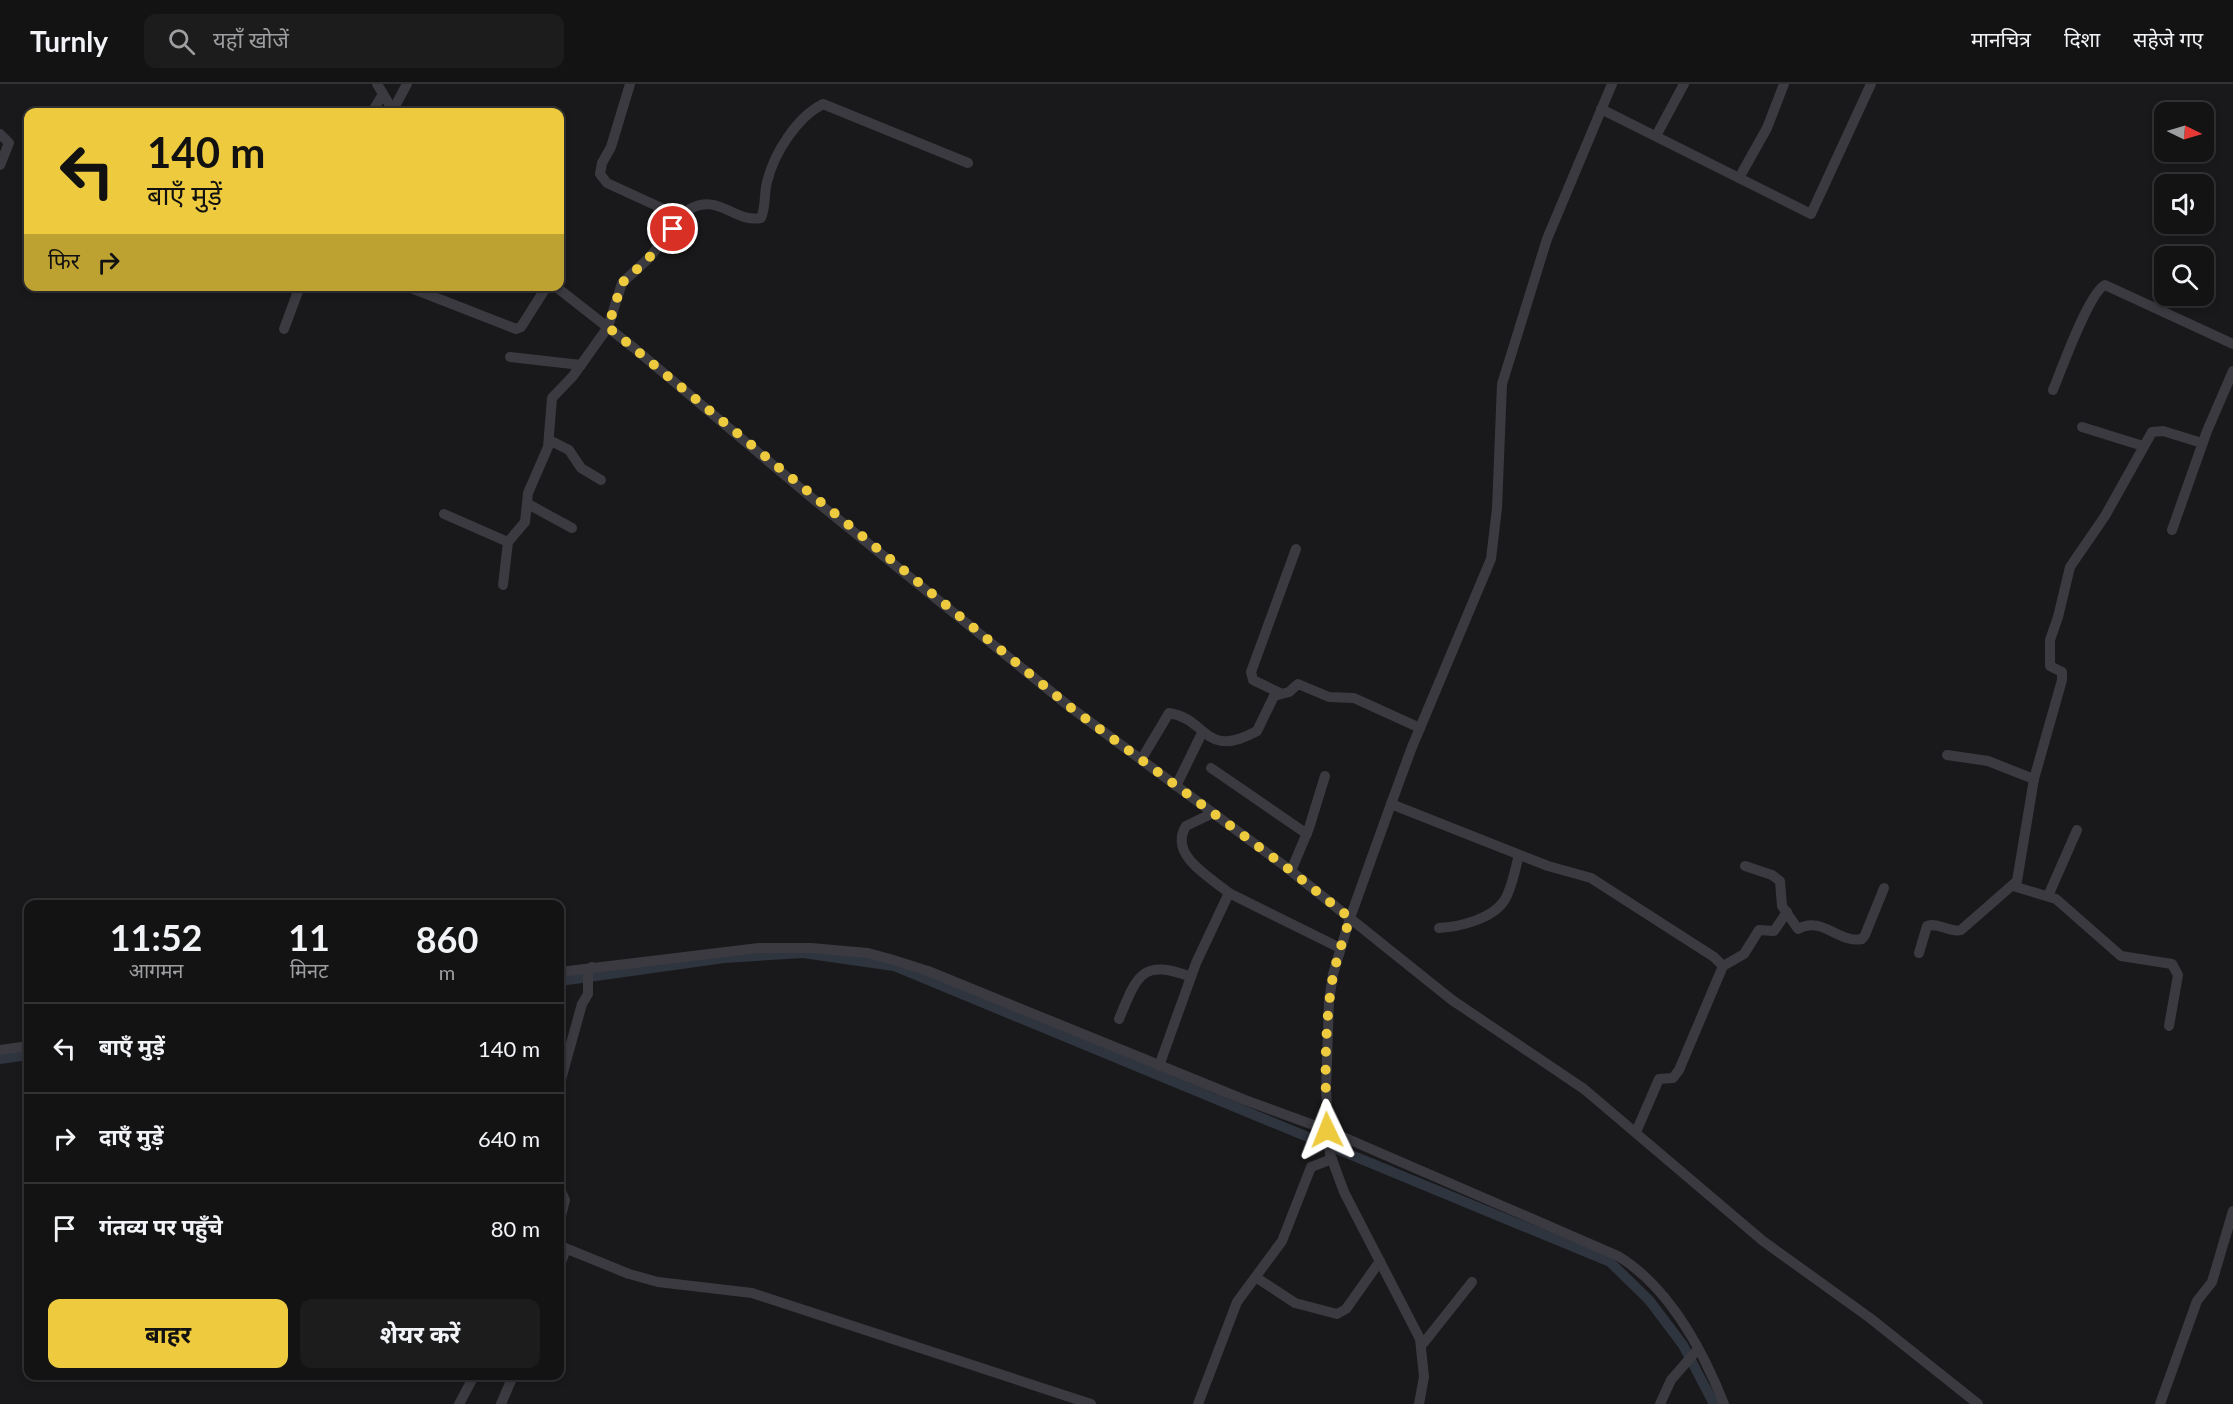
<!DOCTYPE html>
<html lang="hi">
<head>
<meta charset="utf-8">
<style>
  :root { --surface:#131314; --page:#1c1c1d; --text:#f1f3f6; --muted:#9d9ea0; --line:#323234; --accent:#edca3e }
  body { margin:0; font-family:Lato,"Noto Sans Devanagari",sans-serif; background:var(--page); color:var(--text); height:100vh; display:flex; flex-direction:column; font-size:22px; white-space:nowrap }
  * { box-sizing:border-box; margin:0 }
  p { font-size:20px; color:var(--muted) }
  .icon { flex:none; width:33px; height:33px; fill:none; stroke:currentColor; stroke-width:2; stroke-linecap:round; stroke-linejoin:round }
  .map { position:relative; flex:1; overflow:hidden }
  .side { position:absolute; left:24px; top:816px; width:540px; height:480px; display:flex; flex-direction:column; background:var(--surface); border-radius:12px; box-shadow:0 3px 9px #0003,0 0 0 2px var(--line) }
  .side>* { flex:none }
  .guide { position:absolute; left:24px; top:24px; width:540px; height:183px; border-radius:12px; box-shadow:0 3px 9px #0003,0 0 0 2px var(--line); background:#edca3e; color:#111; overflow:hidden }
  .needle { width:39px; rotate:95deg }
  .buttons { position:absolute; left:2154px; top:18px; display:grid; gap:12px }
  .buttons a { display:grid; place-items:center; width:60px; height:60px; border-radius:12px; background:var(--surface); box-shadow:0 3px 9px #0003,0 0 0 2px var(--line); font-size:30px }
  .pin { position:absolute; display:grid; place-items:center; width:51px; height:51px; color:#fff; margin:-26px; border:3px solid #fff; border-radius:50%; box-shadow:0 2px 6px #0007 }
  .me { position:absolute; width:66px; margin:-33px; rotate:358deg; stroke-linejoin:round; filter:drop-shadow(0 0 4px #0008) }
  .turn { display:flex; align-items:center; gap:21px; height:126px; padding:0 24px; font-size:27px }
  .turn .icon { width:78px; height:78px; stroke-width:2.5 }
  .turn b { display:block; font-size:42px; line-height:51px }
  .then { display:flex; align-items:center; height:57px; padding:0 24px; background:#0003; gap:12px; font-size:22px }
  .eta { display:flex; justify-content:space-evenly; align-items:center; height:102px; text-align:center }
  .eta b { font-size:36px; font-weight:700; line-height:42px }
  .action { display:flex; gap:12px; margin-top:auto; padding:12px 24px }
  .action a { flex:1; height:69px; border-radius:12px; background:var(--accent); color:#111; font-size:24px; font-weight:700; line-height:69px; text-align:center }
  .action a+a { background:var(--page); color:var(--text) }
  ul { padding:0; list-style:none }
  li { display:flex; align-items:center; gap:18px; height:90px; padding:0 24px; border-top:2px solid var(--line) }
  li div { flex:1 }
  li b { display:block; font-size:22px }
  li em { font-style:normal }
  header { display:flex; align-items:center; gap:36px; box-sizing:border-box; height:84px; padding:0 30px; background:var(--surface); border-bottom:2px solid var(--line) }
  header strong { font-size:28px }
  nav { display:flex; gap:33px; margin-inline-start:auto; font-size:21px }
  .search { width:420px; height:54px; background:var(--page); display:flex; align-items:center; gap:15px; box-sizing:border-box; padding:0 21px; border-radius:12px; color:var(--muted); font-size:22px }
  .map>svg:first-child { display:block }
  .lines { fill:none; stroke-linecap:round; stroke-linejoin:round }
  .canal { stroke:#2f353f; stroke-width:10 }
  .minor { stroke:#3a3a40; stroke-width:10 }
  .route { stroke:#edca3e; stroke-width:10; stroke-dasharray:0 18 }
</style>
</head>
<body>
<header>
<strong>Turnly</strong>
<div class="search"><svg class="icon" aria-label="search" viewBox="0 0 24 24"><circle cx="10" cy="10" r="6"/><path d="M15 15l6 6"/></svg>यहाँ खोजें</div>
<nav><a>मानचित्र</a><a>दिशा</a><a>सहेजे गए</a></nav>
</header>
<div class="map">
<svg width="2233" height="1320" viewBox="0 0 2233 1320">
  <rect width="100%" height="100%" fill="#19191b"/>
  <g class="lines">
    <g class="canal">
      <path d="M 560,897 L 724,874 L 803,869 L 894,882 L 1610,1178 L 1649,1216 L 1683,1261 L 1714,1320"/>
      <path d="M 0,975 L 28,971"/>
    </g>
    <g class="minor">
      <path d="M 377,0 L 394,28"/>
      <path d="M 630,0 L 611,63 L 602,79 L 600,90 L 607,99 L 681,133"/>
      <path d="M 1601,25 L 1811,130 L 1871,0"/>
      <path d="M 393,26 L 407,0"/>
      <path d="M 372,28 L 383,10"/>
      <path d="M 0,50 L 9,59 L 0,81"/>
      <path d="M 1656,52 L 1684,0"/>
      <path d="M 1739,94 L 1767,44 L 1784,0"/>
      <path d="M 406,202 L 516,245 L 521,243 L 547,202"/>
      <path d="M 555,202 L 634,264 L 812,414 L 1070,623 L 1286,783 L 1452,916 L 1584,1005 L 1763,1157 L 1870,1234 L 1978,1320"/>
      <path d="M 284,245 L 300,202"/>
      <path d="M 510,273 L 581,281"/>
      <path d="M 2053,306 C 2061,287 2089,208 2105,201 L 2233,260"/>
      <path d="M 2082,343 L 2143,362"/>
      <path d="M 549,356 L 569,366 L 581,384 L 601,396"/>
      <path d="M 528,420 L 572,444"/>
      <path d="M 444,430 L 508,458"/>
      <path d="M 2172,446 L 2207,347 L 2233,287"/>
      <path d="M 503,501 L 508,458 L 525,438 L 528,409 L 548,363 L 552,314 L 573,292 L 608,243 L 622,199 L 648,175 L 690,125 C 719,109 734,139 761,134 C 766,123 764,109 767,98 C 774,69 797,33 823,20 L 968,79"/>
      <path d="M 1280,609 L 1253,596 L 1251,588 L 1296,465"/>
      <path d="M 1947,671 L 1988,677 L 2034,695"/>
      <path d="M 1141,676 L 1169,629 C 1208,635 1204,676 1257,647 L 1274,612 L 1289,608 L 1298,600 L 1329,613 L 1354,614 L 1420,644"/>
      <path d="M 1211,684 L 1307,750"/>
      <path d="M 1176,702 L 1202,649"/>
      <path d="M 1391,720 L 1548,782 L 1591,794 L 1714,873 L 1723,882 L 1679,986 L 1673,994 L 1659,995 L 1636,1048"/>
      <path d="M 1213,729 L 1186,742 C 1168,771 1210,793 1229,809"/>
      <path d="M 1745,782 L 1772,791 L 1780,797 L 1782,822 L 1798,845 C 1821,831 1840,860 1862,855 L 1865,851 L 1884,804"/>
      <path d="M 1291,787 L 1309,744 L 1325,692"/>
      <path d="M 2013,802 L 2056,815 L 2121,872 L 2172,880 L 2178,891 L 2169,942"/>
      <path d="M 2048,812 L 2077,746"/>
      <path d="M 1439,844 C 1459,843 1492,835 1504,817 C 1512,805 1515,785 1519,771"/>
      <path d="M 1919,869 L 1927,842 C 1939,838 1949,849 1961,846 L 2017,797 L 2034,695 L 2062,596 L 2062,588 L 2050,582 L 2050,556 L 2058,533 L 2070,483 L 2105,432 L 2152,348 L 2163,347 L 2202,359"/>
      <path d="M 1723,882 L 1744,870 L 1759,846 L 1774,847 L 1787,828"/>
      <path d="M 560,888 L 759,864 L 811,864 L 868,869 L 890,875 L 928,887 L 1245,1016 L 1327,1046 L 1618,1172 C 1669,1203 1703,1267 1724,1320"/>
      <path d="M 1119,935 C 1137,892 1141,874 1191,893"/>
      <path d="M 0,966 L 28,962"/>
      <path d="M 1159,982 L 1196,879 L 1229,809 L 1340,864"/>
      <path d="M 560,999 L 582,920 L 588,910 L 588,887 L 592,883"/>
      <path d="M 560,1105 L 565,1116 L 560,1136"/>
      <path d="M 560,1162 L 629,1190 L 658,1198 L 752,1209 L 1091,1320"/>
      <path d="M 560,1181 L 566,1165"/>
      <path d="M 1257,1194 L 1295,1219 L 1337,1230 L 1346,1225 L 1380,1177"/>
      <path d="M 1422,1261 L 1472,1198"/>
      <path d="M 459,1320 L 474,1292"/>
      <path d="M 501,1320 L 513,1292"/>
      <path d="M 1198,1320 L 1237,1218 L 1282,1157 L 1311,1083 L 1332,1075"/>
      <path d="M 1419,1320 L 1424,1293 L 1420,1255 L 1344,1108 L 1330,1070 L 1326,1005 L 1329,917 L 1333,890 L 1350,834 L 1391,720 L 1412,663 L 1491,475 L 1497,424 L 1502,300 L 1547,155 L 1612,0"/>
      <path d="M 1660,1320 L 1671,1296 L 1698,1265"/>
      <path d="M 2160,1320 L 2197,1217 L 2212,1198 L 2233,1127"/>
    </g>
  </g>
  <g class="lines">
    <path class="route" d="M 673,145 L 648,175 L 622,199 L 608,243 L 1070,623 L 1286,783 L 1350,834 C 1344,853 1337,873 1333,892 C 1324,943 1325,995 1327,1046"/>
  </g>
</svg>
<div class="buttons">
<a><svg class="needle" viewBox="-14 -14 28 28"><path d="M0-13l5 13h-10z" fill="#e53935"/><path d="M0 13l5-13h-10z" fill="#9d9ea0"/></svg></a>
<a><svg class="icon" aria-label="sound" viewBox="0 0 24 24"><path d="M4 9h4l5-4v14l-5-4H4zM17 9q2 3 0 6"/></svg></a>
<a><svg class="icon" aria-label="search" viewBox="0 0 24 24"><circle cx="10" cy="10" r="6"/><path d="M15 15l6 6"/></svg></a>
</div>
<div class="pin" style="left:673px;top:145px;background:#d93025"><svg class="icon" aria-label="arrive" viewBox="0 0 24 24"><path d="M6 21V4h12l-3 4 3 4H6"/></svg></div>
<svg class="me" style="left:1327px;top:1046px" viewBox="-20 -20 40 40"><path d="M0-17L14 15 0 8-14 15z" fill="#edca3e" stroke="#fff" stroke-width="4"/></svg>
<div class="guide">
<div class="turn"><svg class="icon" aria-label="left" viewBox="0 0 24 24"><path d="M17 20v-9H6M10 6l-5 5 5 5"/></svg><div><b>140 m</b>बाएँ मुड़ें</div></div>
<div class="then">फिर<svg class="icon" aria-label="right" viewBox="0 0 24 24"><path d="M7 20v-9h11M14 6l5 5-5 5"/></svg></div>
</div>
<section class="side">
<div class="eta">
<div><b>11:52</b><p>आगमन</p></div>
<div><b>11</b><p>मिनट</p></div>
<div><b>860</b><p>m</p></div>
</div>
<ul>
<li><svg class="icon" aria-label="left" viewBox="0 0 24 24"><path d="M17 20v-9H6M10 6l-5 5 5 5"/></svg><div><b>बाएँ मुड़ें</b></div><em>140 m</em></li>
<li><svg class="icon" aria-label="right" viewBox="0 0 24 24"><path d="M7 20v-9h11M14 6l5 5-5 5"/></svg><div><b>दाएँ मुड़ें</b></div><em>640 m</em></li>
<li><svg class="icon" aria-label="arrive" viewBox="0 0 24 24"><path d="M6 21V4h12l-3 4 3 4H6"/></svg><div><b>गंतव्य पर पहुँचे</b></div><em>80 m</em></li>
</ul>
<div class="action"><a>बाहर</a><a>शेयर करें</a></div>
</section>
</div>
</body>
</html>
